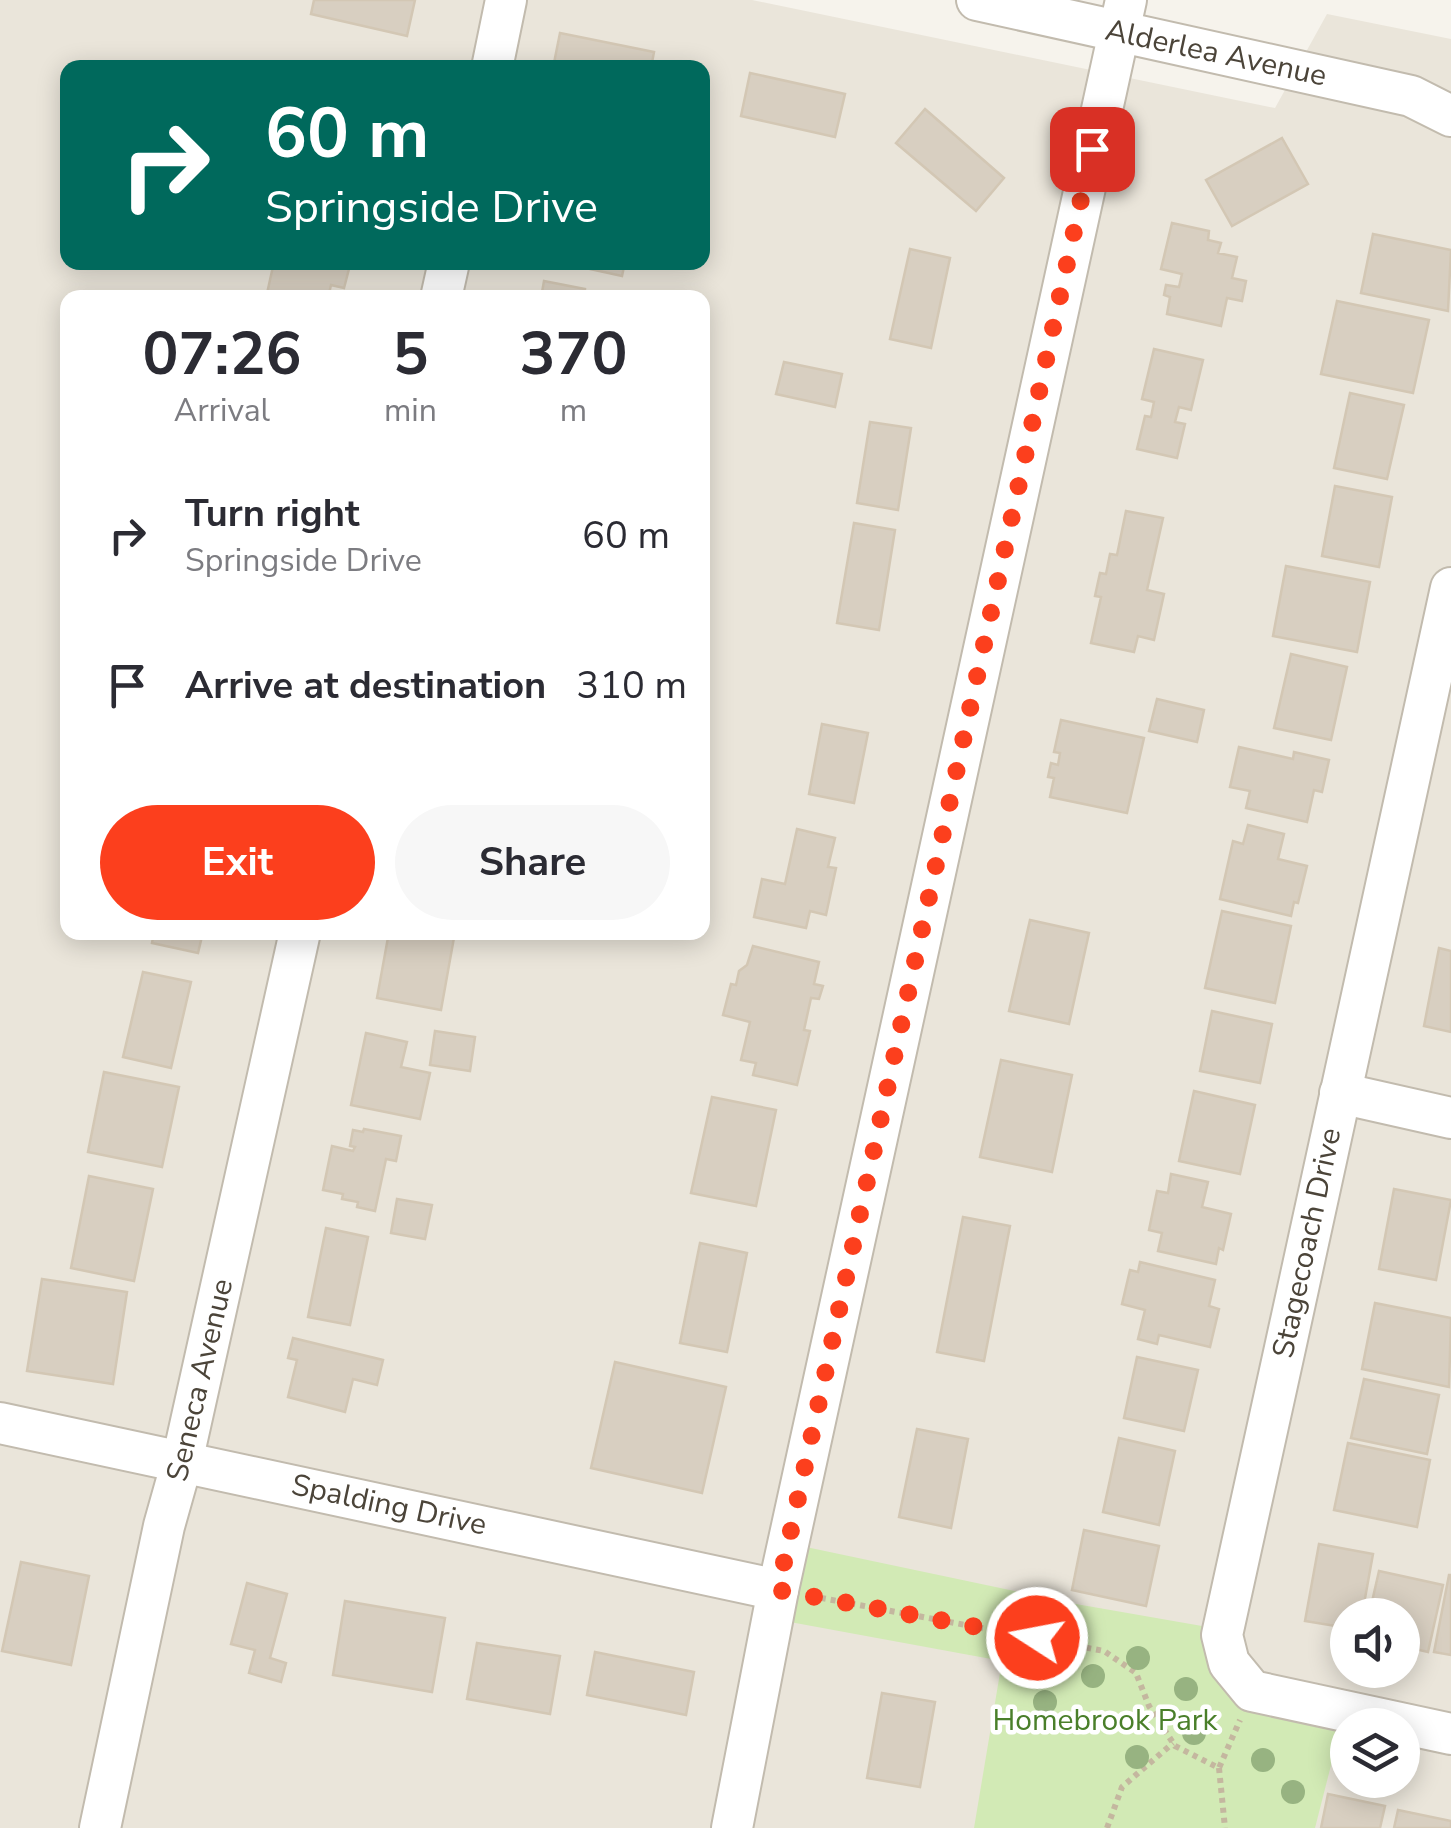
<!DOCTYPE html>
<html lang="en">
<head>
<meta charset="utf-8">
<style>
  :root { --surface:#fff; --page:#f7f7f7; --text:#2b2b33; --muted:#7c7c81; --accent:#fc3f1d }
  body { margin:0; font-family:"Nunito Sans",sans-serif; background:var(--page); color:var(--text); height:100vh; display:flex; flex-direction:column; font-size:38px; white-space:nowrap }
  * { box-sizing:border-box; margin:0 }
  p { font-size:32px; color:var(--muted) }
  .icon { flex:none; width:55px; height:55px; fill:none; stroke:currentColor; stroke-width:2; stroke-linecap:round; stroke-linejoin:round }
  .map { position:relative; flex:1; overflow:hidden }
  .details { position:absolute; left:60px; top:290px; width:650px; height:650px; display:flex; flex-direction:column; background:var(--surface); border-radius:20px; box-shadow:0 5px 25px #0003 }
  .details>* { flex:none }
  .hud { position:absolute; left:60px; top:60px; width:650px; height:210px; border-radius:20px; box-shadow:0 5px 25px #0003; background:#00695c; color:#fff; overflow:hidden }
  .controls { position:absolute; left:1330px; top:1598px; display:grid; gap:20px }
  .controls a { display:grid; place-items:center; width:90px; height:90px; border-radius:50%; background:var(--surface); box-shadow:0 5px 25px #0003; font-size:50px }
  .pin { position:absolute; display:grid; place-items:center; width:85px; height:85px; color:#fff; margin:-42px; border-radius:20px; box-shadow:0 5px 15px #0006 }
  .me { position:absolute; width:110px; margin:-55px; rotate:281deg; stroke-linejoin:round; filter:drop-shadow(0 0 8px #0008) }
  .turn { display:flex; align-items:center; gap:35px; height:210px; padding:0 40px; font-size:45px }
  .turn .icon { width:130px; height:130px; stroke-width:2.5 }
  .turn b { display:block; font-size:70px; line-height:85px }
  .eta { display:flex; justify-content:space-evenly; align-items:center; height:170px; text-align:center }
  .eta b { font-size:60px; font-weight:700; line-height:70px }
  .primary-button { display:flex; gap:20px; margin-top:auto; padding:20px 40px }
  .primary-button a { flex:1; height:115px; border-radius:60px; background:var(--accent); color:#fff; font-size:40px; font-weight:700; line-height:115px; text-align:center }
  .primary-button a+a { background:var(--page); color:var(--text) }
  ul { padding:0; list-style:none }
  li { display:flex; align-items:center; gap:30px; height:150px; padding:0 40px }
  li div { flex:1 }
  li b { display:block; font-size:38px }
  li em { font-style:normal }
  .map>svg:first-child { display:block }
  .residential { fill:#eae5da; fill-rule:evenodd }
  .green { fill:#d2eab5 }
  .building { fill:#d8cfc1; stroke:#d3c7b4; stroke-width:2.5 }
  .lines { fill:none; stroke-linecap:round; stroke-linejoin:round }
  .minor-casing { stroke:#c2bbae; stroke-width:44 }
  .path { stroke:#c4b79f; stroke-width:6; stroke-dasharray:5 5; stroke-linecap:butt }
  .minor { stroke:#fff; stroke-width:40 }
  .tree { fill:#97b381 }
  .route { stroke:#fc3f1d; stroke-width:18; stroke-dasharray:0 32.4 }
  .labels { text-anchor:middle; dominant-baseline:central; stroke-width:9; stroke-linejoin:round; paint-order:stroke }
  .street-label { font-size:30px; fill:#4b4439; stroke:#fff }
  .park-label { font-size:30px; fill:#4a7f2a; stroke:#fff }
</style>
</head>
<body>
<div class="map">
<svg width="1451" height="1828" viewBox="0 0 1451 1828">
  <rect width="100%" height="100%" fill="#f6f3ec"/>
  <path class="residential" d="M 0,0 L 752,0 L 1275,108 L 1327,14 L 1451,39 L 1451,1828 L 0,1828 ZM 68,68 L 702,68 L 702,262 L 68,262 ZM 68,298 L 702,298 L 702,932 L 68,932 ZM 1348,1615 L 1402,1615 L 1402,1670 L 1348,1670 ZM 1348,1725 L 1402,1725 L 1402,1780 L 1348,1780 Z"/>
  <path class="green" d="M 806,1547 L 1076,1604 L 1202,1626 L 1207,1662 L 1221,1685 L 1340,1730 L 1315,1828 L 974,1828 L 1002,1661 L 790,1622 Z"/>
  <g class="building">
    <path d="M 314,0 L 415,0 L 407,36 L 311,14 Z"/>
    <path d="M 560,33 L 654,52 L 651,68 L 553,68 Z"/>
    <path d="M 750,73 L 845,94 L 835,137 L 741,116 Z"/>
    <path d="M 925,109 L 1004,178 L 976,211 L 896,143 Z"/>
    <path d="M 1282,138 L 1308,184 L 1232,226 L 1206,180 Z"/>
    <path d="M 1172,223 L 1209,231 L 1208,240 L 1221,243 L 1218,253 L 1237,257 L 1232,278 L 1246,281 L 1242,301 L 1227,298 L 1221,326 L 1167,314 L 1170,297 L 1164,295 L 1166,285 L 1179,287 L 1182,274 L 1161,269 Z"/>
    <path d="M 1373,234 L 1451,250 L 1448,311 L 1361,293 Z"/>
    <path d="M 910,249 L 950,258 L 931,348 L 890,339 Z"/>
    <path d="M 274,262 L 336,262 L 336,266 L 349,269 L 344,288 L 331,285 L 328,298 L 266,298 Z"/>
    <path d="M 558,262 L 625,262 L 622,276 Z"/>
    <path d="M 544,281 L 585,289 L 584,298 L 541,298 Z"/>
    <path d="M 1337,301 L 1429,320 L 1413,393 L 1321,374 Z"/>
    <path d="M 1154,349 L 1203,360 L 1191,410 L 1179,407 L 1175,422 L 1185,424 L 1177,458 L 1137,449 L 1145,416 L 1151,417 L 1154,402 L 1142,399 Z"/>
    <path d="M 784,362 L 842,374 L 835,407 L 776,394 Z"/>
    <path d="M 1350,393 L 1404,405 L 1387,479 L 1334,468 Z"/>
    <path d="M 870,422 L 911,428 L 898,510 L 857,503 Z"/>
    <path d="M 1335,486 L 1392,497 L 1379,567 L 1322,556 Z"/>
    <path d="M 1126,511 L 1163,518 L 1147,590 L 1164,594 L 1154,640 L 1138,636 L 1134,652 L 1091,643 L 1101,597 L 1095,596 L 1100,573 L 1106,574 L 1110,554 L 1117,555 Z"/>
    <path d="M 854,523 L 895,530 L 879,630 L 837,623 Z"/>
    <path d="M 1286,566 L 1370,582 L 1357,652 L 1273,636 Z"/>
    <path d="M 1291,654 L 1347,667 L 1331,740 L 1274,728 Z"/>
    <path d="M 1157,699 L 1204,710 L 1197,742 L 1149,731 Z"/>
    <path d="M 1061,720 L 1144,738 L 1127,813 L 1050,797 L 1054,778 L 1048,777 L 1051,763 L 1058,765 L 1060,753 L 1054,752 Z"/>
    <path d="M 822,724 L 868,733 L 854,803 L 809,794 Z"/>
    <path d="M 1239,747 L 1293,759 L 1294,752 L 1329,760 L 1322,792 L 1314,790 L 1307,822 L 1246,808 L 1250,791 L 1230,787 Z"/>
    <path d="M 1248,825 L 1284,834 L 1278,859 L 1307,866 L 1298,903 L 1294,902 L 1291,916 L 1220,899 L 1233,841 L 1243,844 Z"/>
    <path d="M 797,829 L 835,838 L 828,867 L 836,868 L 826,915 L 810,911 L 806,928 L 754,917 L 762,879 L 785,884 Z"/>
    <path d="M 1222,911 L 1291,926 L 1275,1003 L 1205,988 Z"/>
    <path d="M 1030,920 L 1089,933 L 1069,1024 L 1009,1011 Z"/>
    <path d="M 154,932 L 203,932 L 198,953 L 152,943 Z"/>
    <path d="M 389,932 L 455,932 L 441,1010 L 377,998 Z"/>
    <path d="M 753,946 L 819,962 L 814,984 L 823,986 L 819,999 L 811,998 L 804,1030 L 810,1031 L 797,1085 L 753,1075 L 756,1063 L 741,1060 L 750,1022 L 723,1015 L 731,984 L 736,985 L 739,971 L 747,965 Z"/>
    <path d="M 1439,948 L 1451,951 L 1451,1032 L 1424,1026 Z"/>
    <path d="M 143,972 L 191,982 L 171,1068 L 123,1057 Z"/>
    <path d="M 1212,1011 L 1272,1024 L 1260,1083 L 1200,1071 Z"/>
    <path d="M 435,1031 L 475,1037 L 470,1071 L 430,1065 Z"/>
    <path d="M 366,1033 L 407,1042 L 401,1067 L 430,1073 L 420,1119 L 351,1105 Z"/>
    <path d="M 1001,1060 L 1072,1075 L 1052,1172 L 980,1157 Z"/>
    <path d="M 104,1072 L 179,1087 L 162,1167 L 88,1152 Z"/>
    <path d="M 1194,1091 L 1255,1105 L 1240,1174 L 1179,1161 Z"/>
    <path d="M 712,1097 L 776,1110 L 756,1206 L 691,1193 Z"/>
    <path d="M 364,1129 L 401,1136 L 396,1161 L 386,1159 L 375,1211 L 357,1207 L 358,1202 L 342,1199 L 343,1194 L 323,1190 L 332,1146 L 353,1151 L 355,1147 L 350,1146 L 353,1130 L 363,1132 Z"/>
    <path d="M 1171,1174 L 1208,1182 L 1202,1207 L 1231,1214 L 1223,1250 L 1219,1248 L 1216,1264 L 1158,1251 L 1162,1233 L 1149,1230 L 1157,1191 L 1168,1193 Z"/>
    <path d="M 89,1176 L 153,1189 L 134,1281 L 71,1268 Z"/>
    <path d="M 1394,1189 L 1451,1200 L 1436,1280 L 1379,1269 Z"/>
    <path d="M 397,1199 L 432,1205 L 425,1239 L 391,1233 Z"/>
    <path d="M 963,1217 L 1010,1226 L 984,1361 L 937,1352 Z"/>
    <path d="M 326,1228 L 368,1237 L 350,1325 L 308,1317 Z"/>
    <path d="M 700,1243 L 747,1253 L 727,1352 L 680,1343 Z"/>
    <path d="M 1140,1262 L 1215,1280 L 1209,1306 L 1219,1309 L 1210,1347 L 1159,1335 L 1157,1344 L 1138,1339 L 1145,1310 L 1122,1304 L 1130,1270 L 1138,1272 Z"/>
    <path d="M 42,1279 L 127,1292 L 113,1384 L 27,1371 Z"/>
    <path d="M 1375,1303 L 1451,1318 L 1449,1387 L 1362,1369 Z"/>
    <path d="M 293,1338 L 383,1360 L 377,1385 L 353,1379 L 345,1412 L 288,1397 L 297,1360 L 288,1358 Z"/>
    <path d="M 1137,1357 L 1198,1370 L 1184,1431 L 1124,1418 Z"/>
    <path d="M 615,1362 L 726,1387 L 702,1493 L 591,1468 Z"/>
    <path d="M 1364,1379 L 1439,1395 L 1427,1454 L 1351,1438 Z"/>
    <path d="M 917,1429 L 968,1439 L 951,1528 L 899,1517 Z"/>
    <path d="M 1119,1438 L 1175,1451 L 1159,1525 L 1103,1512 Z"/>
    <path d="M 1348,1443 L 1430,1460 L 1417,1527 L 1334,1510 Z"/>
    <path d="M 1084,1530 L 1159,1546 L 1146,1606 L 1072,1590 Z"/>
    <path d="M 1319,1544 L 1373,1554 L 1362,1615 L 1348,1615 L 1348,1628 L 1305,1621 Z"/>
    <path d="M 21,1562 L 89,1576 L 71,1665 L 2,1651 Z"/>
    <path d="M 1379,1571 L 1443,1585 L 1428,1652 L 1402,1646 L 1402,1615 L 1369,1615 Z"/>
    <path d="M 1449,1575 L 1451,1575 L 1451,1655 L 1434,1652 Z"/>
    <path d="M 247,1583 L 287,1594 L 270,1658 L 286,1663 L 281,1682 L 249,1673 L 255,1650 L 231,1644 Z"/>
    <path d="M 345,1601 L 445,1618 L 432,1692 L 333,1675 Z"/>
    <path d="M 477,1643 L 560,1656 L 550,1714 L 467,1699 Z"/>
    <path d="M 595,1652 L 694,1672 L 686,1715 L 587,1695 Z"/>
    <path d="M 882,1693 L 935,1702 L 920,1787 L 867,1778 Z"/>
    <path d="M 1328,1794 L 1385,1806 L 1380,1828 L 1321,1828 Z"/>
    <path d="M 1398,1810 L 1451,1821 L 1451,1828 L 1394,1828 Z"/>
  </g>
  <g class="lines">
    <defs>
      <g id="minor">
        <path d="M 977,0 L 1411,96 L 1451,116"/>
        <path d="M 492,68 L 506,0"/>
        <path d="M 441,298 L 449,262"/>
        <path d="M 1451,588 C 1377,938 1298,1286 1222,1635 L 1229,1663 L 1252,1691 L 1451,1734"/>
        <path d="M 1340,1093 L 1451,1118"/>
        <path d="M 0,1423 L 778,1590"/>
        <path d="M 100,1828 L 164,1526 L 182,1462 L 300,932"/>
        <path d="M 732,1828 L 778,1590 L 1126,0"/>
      </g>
    </defs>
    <use href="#minor" class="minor-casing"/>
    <g class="path">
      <path d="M 811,1596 L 1104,1651 L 1136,1673 L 1149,1706 L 1175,1746 L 1219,1768 L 1240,1720"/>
      <path d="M 1219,1768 L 1225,1828"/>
      <path d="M 1107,1828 L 1122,1787 L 1173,1743"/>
    </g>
    <use href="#minor" class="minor"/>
  </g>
  <g class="tree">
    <circle cx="1138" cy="1658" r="12"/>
    <circle cx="1093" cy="1676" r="12"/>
    <circle cx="1186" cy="1689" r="12"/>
    <circle cx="1045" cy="1702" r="12"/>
    <circle cx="1194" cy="1733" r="12"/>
    <circle cx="1137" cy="1757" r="12"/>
    <circle cx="1263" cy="1760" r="12"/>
    <circle cx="1293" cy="1792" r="12"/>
  </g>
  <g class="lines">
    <path class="route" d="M 1037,1638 L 778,1590 L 1092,149"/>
  </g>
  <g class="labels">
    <g class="street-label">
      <text transform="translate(1216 53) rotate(12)">Alderlea Avenue</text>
      <text transform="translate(1307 1243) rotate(-78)">Stagecoach Drive</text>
      <text transform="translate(200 1380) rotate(-77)">Seneca Avenue</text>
      <text transform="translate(389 1505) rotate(12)">Spalding Drive</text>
    </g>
    <g class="park-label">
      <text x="1105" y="1720">Homebrook Park</text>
    </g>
  </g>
</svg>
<div class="controls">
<a><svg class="icon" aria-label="sound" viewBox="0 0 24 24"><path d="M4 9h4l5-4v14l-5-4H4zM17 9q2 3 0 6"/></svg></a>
<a><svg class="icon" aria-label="layers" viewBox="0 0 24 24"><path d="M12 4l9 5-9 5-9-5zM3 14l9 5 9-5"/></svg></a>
</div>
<div class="pin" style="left:1092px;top:149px;background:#d93025"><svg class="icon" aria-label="arrive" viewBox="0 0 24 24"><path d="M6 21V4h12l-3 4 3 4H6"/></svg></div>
<svg class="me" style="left:1037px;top:1638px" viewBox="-20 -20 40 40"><circle r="17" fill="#fc3f1d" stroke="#fff" stroke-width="3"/><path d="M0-11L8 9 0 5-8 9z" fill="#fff"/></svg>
<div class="hud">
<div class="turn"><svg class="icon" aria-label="right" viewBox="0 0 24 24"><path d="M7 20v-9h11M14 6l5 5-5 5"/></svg><div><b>60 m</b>Springside Drive</div></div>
</div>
<section class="details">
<div class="eta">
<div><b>07:26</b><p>Arrival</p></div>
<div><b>5</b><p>min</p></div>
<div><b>370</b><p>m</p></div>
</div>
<ul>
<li><svg class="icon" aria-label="right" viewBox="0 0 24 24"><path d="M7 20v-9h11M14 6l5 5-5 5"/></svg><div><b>Turn right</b><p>Springside Drive</p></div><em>60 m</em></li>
<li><svg class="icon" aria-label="arrive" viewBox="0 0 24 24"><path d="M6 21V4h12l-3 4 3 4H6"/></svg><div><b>Arrive at destination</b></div><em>310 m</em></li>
</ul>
<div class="primary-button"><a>Exit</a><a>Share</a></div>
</section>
</div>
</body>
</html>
